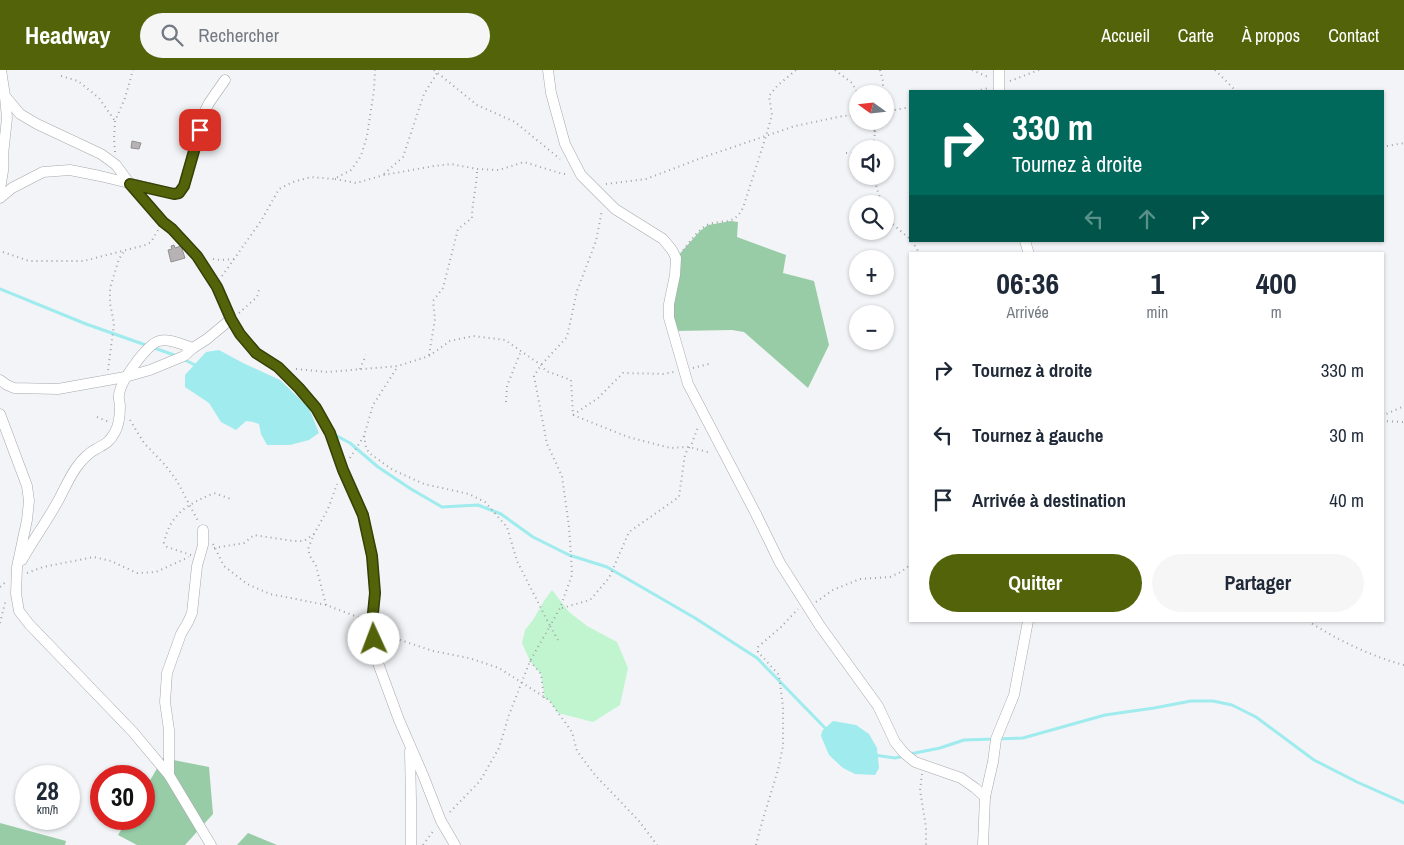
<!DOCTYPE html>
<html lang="fr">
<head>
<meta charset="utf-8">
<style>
  :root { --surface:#fff; --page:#f6f6f7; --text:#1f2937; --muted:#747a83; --accent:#53630a }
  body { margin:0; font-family:"Archivo Narrow",sans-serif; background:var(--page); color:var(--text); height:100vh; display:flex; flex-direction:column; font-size:19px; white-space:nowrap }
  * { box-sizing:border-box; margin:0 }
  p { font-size:16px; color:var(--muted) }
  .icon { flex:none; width:28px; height:28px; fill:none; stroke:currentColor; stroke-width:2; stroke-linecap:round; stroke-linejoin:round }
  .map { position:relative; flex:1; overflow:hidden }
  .details { position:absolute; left:909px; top:182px; width:475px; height:370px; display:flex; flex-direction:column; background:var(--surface); border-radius:0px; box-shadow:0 1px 4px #0004 }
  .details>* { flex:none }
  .top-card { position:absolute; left:909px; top:20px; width:475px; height:152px; border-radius:0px; box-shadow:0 1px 4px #0004; background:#00695c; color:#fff; overflow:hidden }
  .needle { width:32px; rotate:285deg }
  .buttons { position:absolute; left:849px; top:15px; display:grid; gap:10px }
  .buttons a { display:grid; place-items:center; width:45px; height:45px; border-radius:50%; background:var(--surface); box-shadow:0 1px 4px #0004; font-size:25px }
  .speed { position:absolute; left:15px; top:695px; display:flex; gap:10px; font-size:25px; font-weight:700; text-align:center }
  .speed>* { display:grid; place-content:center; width:65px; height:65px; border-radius:50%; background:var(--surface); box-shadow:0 1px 4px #0004; line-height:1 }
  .speed small { font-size:12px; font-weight:400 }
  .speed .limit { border:8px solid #d22; background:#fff; color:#111 }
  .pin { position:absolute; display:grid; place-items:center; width:42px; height:42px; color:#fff; margin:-21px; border-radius:10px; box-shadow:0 2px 8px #0006 }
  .me { position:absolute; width:55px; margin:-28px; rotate:358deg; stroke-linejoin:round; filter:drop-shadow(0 0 4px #0008) }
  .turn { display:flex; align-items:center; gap:18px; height:105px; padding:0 20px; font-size:22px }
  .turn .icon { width:65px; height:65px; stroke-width:2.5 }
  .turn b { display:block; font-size:35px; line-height:42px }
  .lanes { display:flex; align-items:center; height:48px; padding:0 20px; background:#0003; justify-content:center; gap:25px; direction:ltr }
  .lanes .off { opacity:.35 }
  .eta { display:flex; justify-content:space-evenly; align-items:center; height:85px; text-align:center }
  .eta b { font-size:30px; font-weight:700; line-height:35px }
  .cta { display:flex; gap:10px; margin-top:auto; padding:10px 20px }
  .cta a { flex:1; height:58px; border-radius:30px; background:var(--accent); color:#fff; font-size:20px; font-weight:700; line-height:58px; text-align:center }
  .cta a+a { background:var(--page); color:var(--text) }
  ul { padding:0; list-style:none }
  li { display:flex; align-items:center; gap:15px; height:65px; padding:0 20px }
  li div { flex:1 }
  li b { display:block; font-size:19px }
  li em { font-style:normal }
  header { display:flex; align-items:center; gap:30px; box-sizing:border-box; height:70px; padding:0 25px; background:var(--accent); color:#fff }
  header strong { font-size:24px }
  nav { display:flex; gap:28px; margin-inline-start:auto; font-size:18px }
  .search { width:350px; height:45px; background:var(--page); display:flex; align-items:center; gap:12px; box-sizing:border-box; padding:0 18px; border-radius:28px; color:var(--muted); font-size:19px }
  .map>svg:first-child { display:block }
  .green { fill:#c0f5d0 }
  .forest { fill:#97cca7 }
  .water { fill:#9febed }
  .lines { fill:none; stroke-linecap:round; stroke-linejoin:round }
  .stream { stroke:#9febed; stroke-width:3 }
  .building { fill:#b7b3b5; stroke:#949092 }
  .minor-casing { stroke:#a7a8ac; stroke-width:11 }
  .path { stroke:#a2a3a6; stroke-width:2; stroke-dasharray:1 4; stroke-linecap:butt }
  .minor { stroke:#fff; stroke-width:10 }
  .route-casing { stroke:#364006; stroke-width:12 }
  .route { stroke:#53630a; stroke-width:9 }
</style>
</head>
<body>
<header>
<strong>Headway</strong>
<div class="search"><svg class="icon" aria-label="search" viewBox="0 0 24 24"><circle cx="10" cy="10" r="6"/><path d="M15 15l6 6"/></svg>Rechercher</div>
<nav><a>Accueil</a><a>Carte</a><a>À propos</a><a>Contact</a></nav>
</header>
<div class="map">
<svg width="1404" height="775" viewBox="0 0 1404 775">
  <rect width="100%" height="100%" fill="#f2f4f7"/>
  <path class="green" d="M 552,520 L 569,542 L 587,556 L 617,572 L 628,598 L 620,635 L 593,652 L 558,643 L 549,630 L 545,628 L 541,604 L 530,591 L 522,573 L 525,560 L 533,550 L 544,531 Z"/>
  <g class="forest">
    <path d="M 731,151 L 738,152 L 737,167 L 786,185 L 783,203 L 814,211 L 829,275 L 808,318 L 744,262 L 732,260 L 675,261 L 671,242 L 676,188 L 700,161 L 708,155 Z"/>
    <path d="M 163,688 L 209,697 L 213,744 L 185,775 L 137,775 L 118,765 L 128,749 L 144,749 L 144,721 Z"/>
    <path d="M 0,753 L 66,771 L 65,775 L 0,775 Z"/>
    <path d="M 248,763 L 277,775 L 237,775 Z"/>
  </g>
  <g class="water">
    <path d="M 219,280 L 243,293 L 280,310 L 309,338 L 319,363 L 309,370 L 290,375 L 267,375 L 261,364 L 259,354 L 253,352 L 246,351 L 236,360 L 221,352 L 209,333 L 185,317 L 185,305 L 206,282 Z"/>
    <path d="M 833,651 L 856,655 L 869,664 L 877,678 L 879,698 L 875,705 L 855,704 L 843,698 L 829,685 L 821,666 L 822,661 Z"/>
  </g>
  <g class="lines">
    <g class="stream">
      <path d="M 0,219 L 86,254 L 177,286"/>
      <path d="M 183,289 L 197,296"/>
      <path d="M 335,365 L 350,373 L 378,397 L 411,419 L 442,437 L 478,435 L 501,444 L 533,467 L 569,485 L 607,497 L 695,548 L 757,588 L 827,660"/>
      <path d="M 910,684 L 940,678 L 964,670 L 1023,668 L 1105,645 L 1154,638 L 1191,631 L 1213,631 L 1232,635 L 1256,647 L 1314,690 L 1357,712 L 1404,733"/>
      <path d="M 874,685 L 895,688 L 904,686"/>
    </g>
  </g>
  <g class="building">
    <path d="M 132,71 L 141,73 L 139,79 L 131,78 Z"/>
    <path d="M 174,175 L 175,178 L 181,176 L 185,188 L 171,192 L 168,180 L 172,179 L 171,176 Z"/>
  </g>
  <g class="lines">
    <defs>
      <g id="minor">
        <path d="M 1,0 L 5,26 L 20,44 L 37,54 L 101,84 L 116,95 L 130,114 L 163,152 L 172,159 L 197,186 L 217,217 L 231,249 L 240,265 L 257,283 L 278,297 L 299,318 L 316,338 L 330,363 L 343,400 L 363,445 L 372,486 L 375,523 L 372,553 L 375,585 L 399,650 L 423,705 L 441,751 L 455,775"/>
        <path d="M 548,0 L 551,23 L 565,74 L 581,105 L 615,139 L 663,169 L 672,180 L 676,188 L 675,205 L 669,234 L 669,248 L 688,314 L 756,444 L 780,493 L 820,556 L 878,636 L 895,672 L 904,683 L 915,692 L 961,708 L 975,718 L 985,727"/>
        <path d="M 999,21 L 999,0"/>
        <path d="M 0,119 L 3,101 L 3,85 L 7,48 L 5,27"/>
        <path d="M 0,128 L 12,118 L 43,102 L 70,100 L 100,106 L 174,124 L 179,123 L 184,116 L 205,41 L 209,33 L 225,10"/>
        <path d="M 1025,171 L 1029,184"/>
        <path d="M 0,310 L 7,315 L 14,318 L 58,319 L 125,307 L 150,300 L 184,286 L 193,278"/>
        <path d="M 0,344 L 27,416 L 29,431 L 27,450 L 17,497 L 16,524 L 19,541 L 29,554 L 133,662 L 169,705 L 211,775"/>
        <path d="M 22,490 C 33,470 47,451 58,431 C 64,420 69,408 76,398 C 81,391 88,383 96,379 C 105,374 109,373 115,362 C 119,355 120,344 120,336 C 120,332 118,329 119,325 C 120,312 146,275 159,271 C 169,268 183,275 193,278 L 207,269 L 231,249"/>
        <path d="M 410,681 L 411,730 L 411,775"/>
        <path d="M 169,705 L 169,660 L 165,632 L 167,603 L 181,564 L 188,552 L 192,543 L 197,496 L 203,475 L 203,460"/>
        <path d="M 983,775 L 985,727 L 993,692 L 996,669 L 1014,625 L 1028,551"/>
      </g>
    </defs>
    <use href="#minor" class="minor-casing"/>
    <g class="path">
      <path d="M 434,0 L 477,35 L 515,52 L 560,89"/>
      <path d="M 835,0 L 852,13 L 858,24"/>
      <path d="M 880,0 L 883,11 L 883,24"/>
      <path d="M 972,0 L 988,7"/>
      <path d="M 1215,0 L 1236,21"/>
      <path d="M 61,6 L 78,11 L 99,28 L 115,51"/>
      <path d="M 1010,11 L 1039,0"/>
      <path d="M 976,21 L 989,18"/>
      <path d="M 885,42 L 910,37"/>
      <path d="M 870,51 L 875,62 L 873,79"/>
      <path d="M 875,62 L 878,51"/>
      <path d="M 1382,77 L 1404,73"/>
      <path d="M 867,79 L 874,72"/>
      <path d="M 115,82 L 114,68 L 115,51 L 125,28 L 133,0"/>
      <path d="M 846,83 L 858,83"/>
      <path d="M 384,104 L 403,87 L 424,24 L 439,0"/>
      <path d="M 874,106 L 877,119 L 882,134"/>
      <path d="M 335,109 L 356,113 L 384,105 L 434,96 L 451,94 L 477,99 L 499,100 L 524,92 L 563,104 L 569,104"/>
      <path d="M 606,114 L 646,109 L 704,87 L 795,56 L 843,46 L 858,45"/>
      <path d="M 885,142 L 888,150 L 910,169"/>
      <path d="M 912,171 L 920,184"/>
      <path d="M 683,180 C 690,172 699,158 709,154 C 725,149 733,156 743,138 L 766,66 L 772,45 L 769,26 L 777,16 L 796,0"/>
      <path d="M 3,182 L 29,191 L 84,191 L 145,175 L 151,172 L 158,160"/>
      <path d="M 213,189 L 221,190 L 235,189"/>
      <path d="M 222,206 L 261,151 L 279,119 L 293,112 L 311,107 L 334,109 L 351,100 L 361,86 L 367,66 L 374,20 L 375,0"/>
      <path d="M 239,243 L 257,227 L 260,217"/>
      <path d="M 429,285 L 435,249 L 433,231 L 443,218 L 458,159 L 472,148 C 472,132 477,116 477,99"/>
      <path d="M 693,298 L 712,293"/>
      <path d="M 296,299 L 328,302 L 398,296 L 429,286 L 450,271 L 473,266 L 505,270 L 541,295 L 546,301 L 571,310 L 573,345 L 598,328 L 623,303 L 664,304 L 674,302"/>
      <path d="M 360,299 L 366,285"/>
      <path d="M 108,300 L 114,254 L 110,233 L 110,218 L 119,189 L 125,180"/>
      <path d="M 506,332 L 507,316 L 521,281"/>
      <path d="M 573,345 L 628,367 L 670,378 L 689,377 L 711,383"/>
      <path d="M 1382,346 L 1404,336"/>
      <path d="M 97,347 L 109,352"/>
      <path d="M 130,350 L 144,373 L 166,396 L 177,411 L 198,451"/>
      <path d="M 1382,351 L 1404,352"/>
      <path d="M 364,366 L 366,377 L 369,383 L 393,400 L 424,414 L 469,424 L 485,432 L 507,457 L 517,491 L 550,556 L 530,591 L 509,645 L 499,678 L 480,711 L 449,743"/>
      <path d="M 350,388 L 364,366 L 373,335 L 398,296"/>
      <path d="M 213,474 L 224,496 L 247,514 L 270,524 L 326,535 L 363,549"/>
      <path d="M 214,478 L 244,473 L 254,465 L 293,471 L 304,471 L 314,464"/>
      <path d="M 191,485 L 167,477 L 164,473 C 170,443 189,434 214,423 L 231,429"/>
      <path d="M 27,503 L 43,497 L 94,487 L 111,491 L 137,503 L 156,502 L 189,487"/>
      <path d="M 0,517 L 7,511"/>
      <path d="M 816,532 L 833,520 L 860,509 L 890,507 L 901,502 L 910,495"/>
      <path d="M 326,535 L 316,496 L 310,486 L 308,479 L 314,464 L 328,439 L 337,414"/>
      <path d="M 562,538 L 590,530 L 609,508 L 629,462 L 679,427 L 685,384 L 692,373 L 698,357"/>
      <path d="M 1308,551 C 1335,569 1373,587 1404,595"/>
      <path d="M 0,553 L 6,529"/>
      <path d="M 383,559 L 400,570 L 433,581 L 469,588 L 499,598 L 549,630 L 572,662 L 577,681 L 595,705 L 639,751 L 657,775"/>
      <path d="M 558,570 L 550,556 L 560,538 L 572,505 L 571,486 L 569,457 L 562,406 L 547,374 L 534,306 L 541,295 L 567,267 L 577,221 L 596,171 L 602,140"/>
      <path d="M 530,591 L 541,604 L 544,628"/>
      <path d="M 922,704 L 920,720 L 926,757 L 926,775"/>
      <path d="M 423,775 L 434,760"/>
      <path d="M 756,775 L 760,759 L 778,700 L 783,676 L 783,637 L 779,605 L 758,582 L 758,577 L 781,557 L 798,539"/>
    </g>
    <use href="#minor" class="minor"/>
  </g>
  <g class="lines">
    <defs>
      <path id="route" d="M 200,60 L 184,116 L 179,123 L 174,124 L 130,114 L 163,152 L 172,159 L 197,186 L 217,217 L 231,249 L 240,264 L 256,283 L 278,297 L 299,318 L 316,338 L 330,363 L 343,400 L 363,445 L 372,486 L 375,523 L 372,553 L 374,569"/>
    </defs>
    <use href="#route" class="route-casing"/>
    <use href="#route" class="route"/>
  </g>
</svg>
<div class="buttons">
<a><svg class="needle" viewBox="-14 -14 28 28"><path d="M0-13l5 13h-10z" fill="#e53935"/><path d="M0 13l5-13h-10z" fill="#747a83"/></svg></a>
<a><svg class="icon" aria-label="sound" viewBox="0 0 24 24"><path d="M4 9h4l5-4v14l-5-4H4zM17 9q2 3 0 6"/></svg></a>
<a><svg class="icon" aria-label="search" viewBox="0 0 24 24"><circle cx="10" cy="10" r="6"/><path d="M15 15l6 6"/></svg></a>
<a>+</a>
<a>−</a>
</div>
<div class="speed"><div>28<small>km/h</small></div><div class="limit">30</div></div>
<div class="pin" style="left:200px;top:60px;background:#d93025"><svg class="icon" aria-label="arrive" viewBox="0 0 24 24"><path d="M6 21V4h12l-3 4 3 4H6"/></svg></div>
<svg class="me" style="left:374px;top:569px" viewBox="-20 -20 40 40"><circle r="19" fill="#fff"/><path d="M0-13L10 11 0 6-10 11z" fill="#53630a"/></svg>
<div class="top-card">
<div class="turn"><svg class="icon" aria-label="right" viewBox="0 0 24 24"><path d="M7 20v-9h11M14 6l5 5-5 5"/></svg><div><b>330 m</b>Tournez à droite</div></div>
<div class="lanes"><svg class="icon off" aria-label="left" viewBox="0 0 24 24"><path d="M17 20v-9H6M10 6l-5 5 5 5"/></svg><svg class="icon off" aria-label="ahead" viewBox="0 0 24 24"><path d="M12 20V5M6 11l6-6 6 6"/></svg><svg class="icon" aria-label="right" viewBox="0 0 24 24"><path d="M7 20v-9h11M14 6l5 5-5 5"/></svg></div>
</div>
<section class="details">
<div class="eta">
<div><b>06:36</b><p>Arrivée</p></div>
<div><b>1</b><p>min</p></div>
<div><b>400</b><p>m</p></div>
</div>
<ul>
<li><svg class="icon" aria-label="right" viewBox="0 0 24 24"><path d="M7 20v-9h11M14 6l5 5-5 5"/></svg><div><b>Tournez à droite</b></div><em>330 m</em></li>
<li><svg class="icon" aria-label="left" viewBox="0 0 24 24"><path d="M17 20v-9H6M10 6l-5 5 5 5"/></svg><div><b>Tournez à gauche</b></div><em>30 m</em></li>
<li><svg class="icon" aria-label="arrive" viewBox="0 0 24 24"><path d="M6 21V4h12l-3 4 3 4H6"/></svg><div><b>Arrivée à destination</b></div><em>40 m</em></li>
</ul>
<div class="cta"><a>Quitter</a><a>Partager</a></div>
</section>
</div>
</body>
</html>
